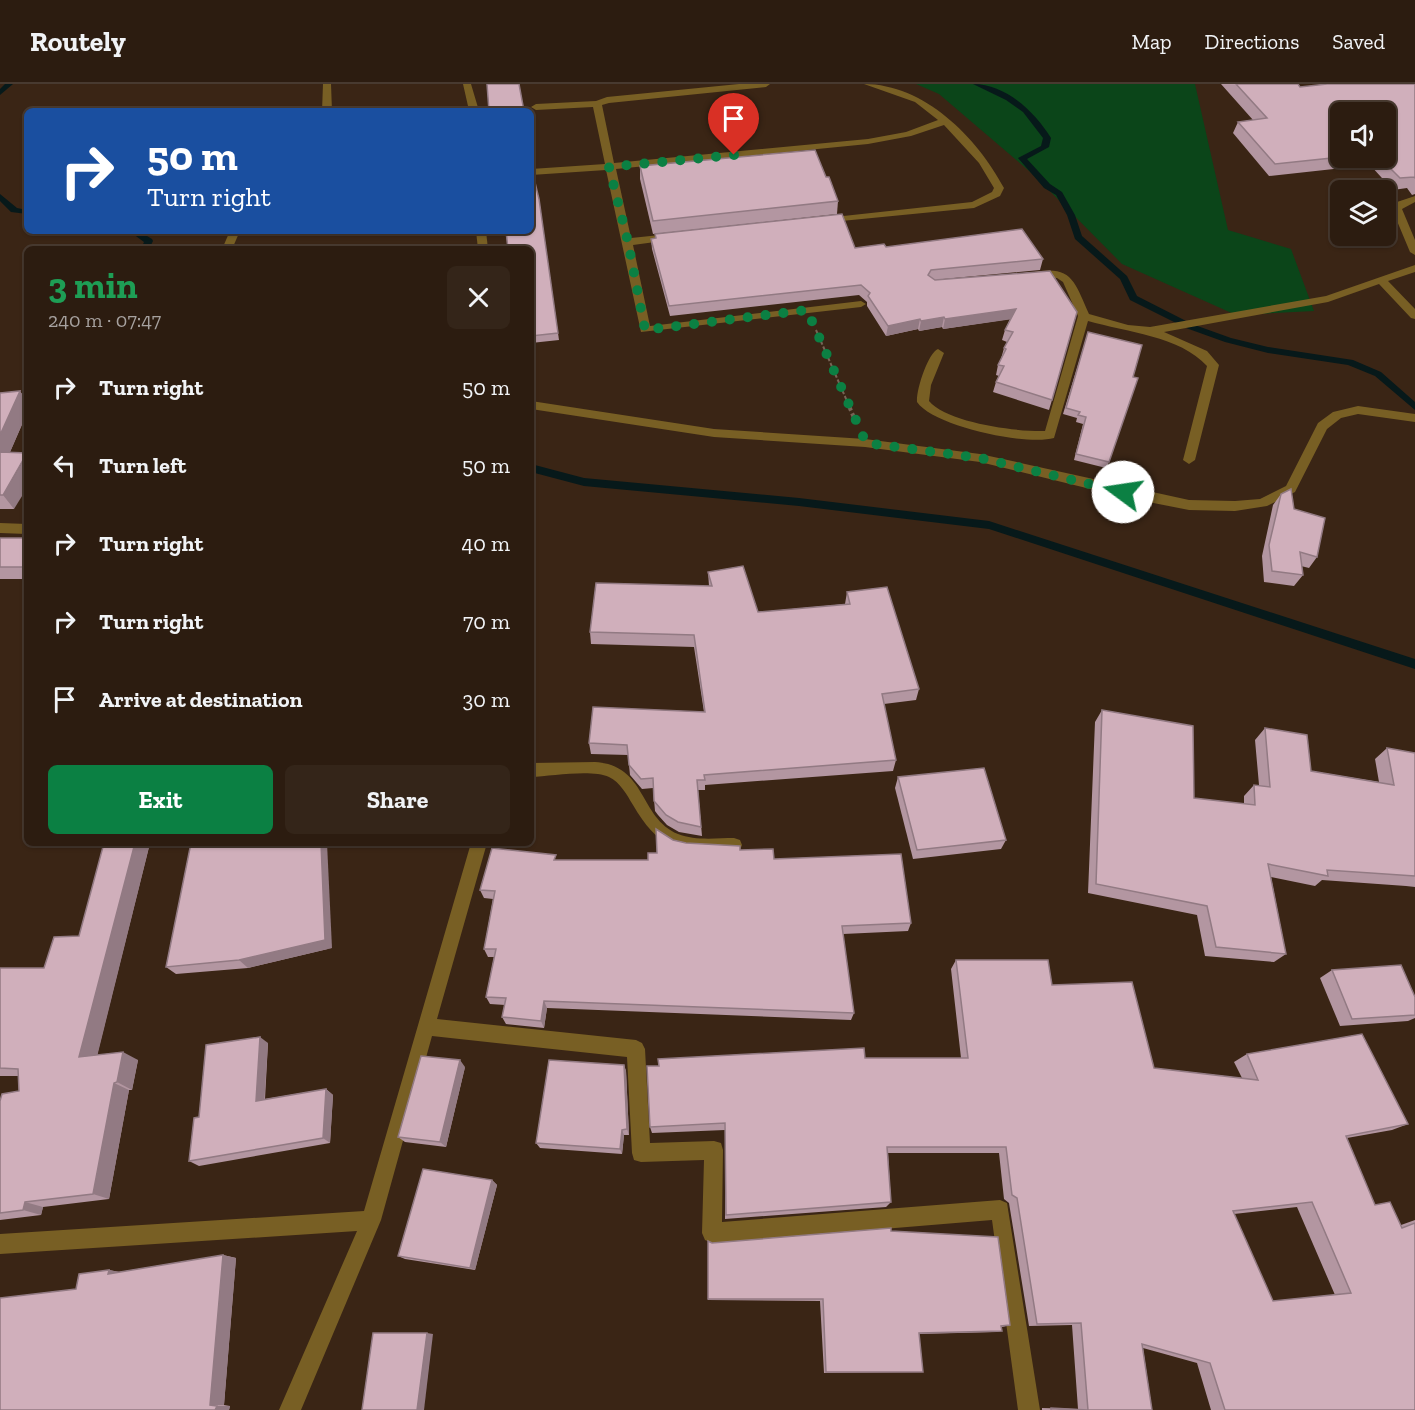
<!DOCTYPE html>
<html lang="en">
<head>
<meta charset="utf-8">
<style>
  :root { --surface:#2c1c10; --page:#342519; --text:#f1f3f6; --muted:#a6a19f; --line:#483a30; --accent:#0b8043 }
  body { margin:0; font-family:"Zilla Slab",serif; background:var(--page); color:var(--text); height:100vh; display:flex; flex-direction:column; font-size:22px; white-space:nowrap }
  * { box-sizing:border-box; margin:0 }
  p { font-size:20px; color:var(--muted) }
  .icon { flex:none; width:33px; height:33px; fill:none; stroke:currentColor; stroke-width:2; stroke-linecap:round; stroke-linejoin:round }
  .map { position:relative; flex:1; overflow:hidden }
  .details { position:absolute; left:24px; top:162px; width:510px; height:600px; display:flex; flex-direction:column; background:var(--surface); border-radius:9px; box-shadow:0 2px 4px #0004,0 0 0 2px var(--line) }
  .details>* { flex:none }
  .banner { position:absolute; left:24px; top:24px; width:510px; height:126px; border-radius:9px; box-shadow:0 2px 4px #0004,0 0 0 2px var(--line); background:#1a4fa0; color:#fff; overflow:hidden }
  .controls { position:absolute; left:1330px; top:18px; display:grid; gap:12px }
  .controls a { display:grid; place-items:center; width:66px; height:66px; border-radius:9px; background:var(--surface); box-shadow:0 2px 4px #0004,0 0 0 2px var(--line); font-size:30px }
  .pin { position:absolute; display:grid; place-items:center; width:51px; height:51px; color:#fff; margin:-62px -26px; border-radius:50% 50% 50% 0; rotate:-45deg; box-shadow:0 0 6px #0007 }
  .pin .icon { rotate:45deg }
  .me { position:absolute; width:66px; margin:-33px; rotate:284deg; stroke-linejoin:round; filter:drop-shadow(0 0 4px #0008) }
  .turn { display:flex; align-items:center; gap:21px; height:126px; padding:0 24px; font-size:27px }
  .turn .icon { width:78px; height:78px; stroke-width:2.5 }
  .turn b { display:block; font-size:42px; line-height:51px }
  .round { display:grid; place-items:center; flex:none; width:63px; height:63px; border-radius:9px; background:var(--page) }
  .head { display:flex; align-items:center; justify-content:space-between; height:102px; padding:0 24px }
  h1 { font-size:36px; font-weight:800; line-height:45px; color:#1e9e55 }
  .primary-button { display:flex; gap:12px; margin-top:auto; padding:12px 24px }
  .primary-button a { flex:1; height:69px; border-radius:9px; background:var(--accent); color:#fff; font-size:24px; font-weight:800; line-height:69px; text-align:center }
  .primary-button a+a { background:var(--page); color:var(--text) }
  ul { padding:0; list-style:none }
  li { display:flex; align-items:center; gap:18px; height:78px; padding:0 24px }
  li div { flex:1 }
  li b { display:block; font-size:22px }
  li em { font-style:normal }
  header { display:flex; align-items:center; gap:36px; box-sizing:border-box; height:84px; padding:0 30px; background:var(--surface); border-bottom:2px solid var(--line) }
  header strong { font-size:28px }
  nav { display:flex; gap:33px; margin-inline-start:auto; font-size:21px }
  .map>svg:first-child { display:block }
  .green { fill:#0b4519 }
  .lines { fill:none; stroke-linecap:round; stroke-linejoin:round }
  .stream { fill:#07191a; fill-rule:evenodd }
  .path-far1 { stroke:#776456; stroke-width:2; stroke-dasharray:4 2; stroke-linecap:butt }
  .path { stroke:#776456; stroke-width:4; stroke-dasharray:5 3; stroke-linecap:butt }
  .street { fill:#785f24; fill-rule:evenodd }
  .wall { fill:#b396a1; fill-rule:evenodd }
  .shaded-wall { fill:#927a83 }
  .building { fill:#d0afbb; stroke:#927a83; stroke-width:1.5; fill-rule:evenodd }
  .route { stroke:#0b8043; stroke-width:10; stroke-dasharray:0 18 }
</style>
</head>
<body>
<header>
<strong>Routely</strong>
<nav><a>Map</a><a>Directions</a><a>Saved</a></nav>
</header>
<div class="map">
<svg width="1415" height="1326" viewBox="0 0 1415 1326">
  <rect width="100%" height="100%" fill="#3a2515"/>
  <path class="green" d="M 916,0 L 1195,0 L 1228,146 L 1291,165 L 1314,227 L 1236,231 L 1122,180 L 1035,92 L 939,10 Z"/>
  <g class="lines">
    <g class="stream">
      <path d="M 5,0 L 13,0 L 0,11 L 0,5 Z"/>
      <path d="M 973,0 C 1006,0 1035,28 1051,54 L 1049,63 L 1027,75 L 1050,100 L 1062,108 L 1075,131 L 1082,152 L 1127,192 L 1137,212 L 1192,240 L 1231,254 L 1268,263 L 1353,276 L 1381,288 L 1415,318 L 1415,326 L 1375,292 L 1348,281 L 1268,269 L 1225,258 L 1186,244 L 1130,216 L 1120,195 L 1075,155 L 1067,131 L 1056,111 L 1044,104 L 1018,74 L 1041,62 L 1043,54 L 1023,28 L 1006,16 Z"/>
      <path d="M 0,110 L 17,124 L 27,126 L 27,130 L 11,128 L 0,117 Z"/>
      <path d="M 129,147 L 139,147 L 152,155 L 153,157 L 149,165 L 141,165 L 144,158 Z"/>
      <path d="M 531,380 L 584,394 L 799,414 L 989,437 L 1415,575 L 1415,585 L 989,445 L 799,422 L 584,402 L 531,388 Z"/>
    </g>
    <path class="path-far1" d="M 816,246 L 850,324"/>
    <path class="path" d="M 849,322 L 855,336"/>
    <g class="street">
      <path d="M 323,0 L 331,0 L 332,27 L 322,27 Z"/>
      <path d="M 463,0 L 471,0 L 479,27 L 403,27 L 408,24 L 468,22 Z"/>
      <path d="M 739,0 L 770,0 L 766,3 L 609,19 L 602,21 L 614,79 L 868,55 L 906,48 L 938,36 L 915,18 L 864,0 C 924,0 977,53 1004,104 L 1000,112 L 974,124 L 821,139 L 821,135 L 825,134 L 972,118 L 992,108 L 994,104 L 979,79 L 944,41 L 911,52 L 868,60 L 616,85 L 631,154 L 670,150 L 675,153 L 670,156 L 633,161 L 650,242 L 861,217 L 866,220 L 861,223 L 641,248 L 606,86 L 531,91 L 531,85 L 605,80 L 593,23 L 536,26 L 531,23 L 536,20 L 596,17 L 607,13 Z"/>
      <path d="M 1415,112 L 1415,118 L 1402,125 L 1415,156 L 1415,171 L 1410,168 L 1392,125 L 1394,119 Z"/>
      <path d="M 230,147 L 240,147 L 232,165 L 222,165 Z"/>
      <path d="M 476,147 L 486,147 L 488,165 L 478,165 Z"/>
      <path d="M 1415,181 L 1415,188 L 1388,197 L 1415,225 L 1415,235 L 1411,234 L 1379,200 L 1328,218 L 1164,248 L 1207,267 L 1219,281 L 1195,376 L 1189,380 L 1183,376 L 1207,282 C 1180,252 1126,248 1088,237 L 1054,354 C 1026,362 933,342 917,318 C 916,306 928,269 938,265 L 944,269 L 931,301 L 929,317 C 947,339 1018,348 1045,347 L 1078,232 L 1063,198 L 1057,194 L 1030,193 L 1030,189 C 1072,180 1074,197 1089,230 L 1128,241 L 1150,243 L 1326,212 Z"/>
      <path d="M 531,317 L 714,345 L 865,355 L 980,370 L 1189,416 L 1235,417 L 1260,415 L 1286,402 L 1318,339 L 1333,328 L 1358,322 L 1415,330 L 1415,338 L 1358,330 L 1341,334 L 1327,345 L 1295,408 L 1267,422 L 1235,427 L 1189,426 L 1123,413 L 980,378 L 865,363 L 714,353 L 531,325 Z"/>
      <path d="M 0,439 L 27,440 L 27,450 L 0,449 Z"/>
      <path d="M 595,678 C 647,681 639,734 678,750 C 695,757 717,754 734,754 L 740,756 L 742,761 L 740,766 L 734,768 C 682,769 661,769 633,721 C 627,711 620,698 609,693 C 592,685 551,692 531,693 L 531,679 Z"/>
      <path d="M 471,759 L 487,759 L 437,935 L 636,956 L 642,959 L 645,965 L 650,1059 L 714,1057 L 721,1059 L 723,1066 L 722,1138 L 1000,1116 L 1007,1119 L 1040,1326 L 1018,1326 L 992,1136 L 712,1159 L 705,1156 L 702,1149 L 704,1076 L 641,1078 L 634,1076 L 632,1069 L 627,973 L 432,952 L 381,1136 L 301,1326 L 279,1326 L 357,1147 L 0,1170 L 0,1150 L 364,1127 Z"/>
    </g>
  </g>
  <g class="wall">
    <path d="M 1221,0 L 1298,0 L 1300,3 L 1415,0 L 1415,110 L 1412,111 L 1407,104 L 1393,106 L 1370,81 L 1269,92 L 1233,49 L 1238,38 L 1253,36 ZM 1341,28 L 1386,74 L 1341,74 Z"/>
    <path d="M 640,82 L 826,93 L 838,117 L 837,130 L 653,150 L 640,95 Z"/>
    <path d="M 539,115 L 559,256 L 531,259 L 531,165 Z"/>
    <path d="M 655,150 L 855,164 L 886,163 L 1043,175 L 1040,186 L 943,195 L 1050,187 L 1052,316 L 1049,326 L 993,308 L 996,298 L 999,292 L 996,291 L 998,281 L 1001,275 L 1004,264 L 1007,258 L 1002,256 L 1005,246 L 1010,235 L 943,245 L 942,243 L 919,247 L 918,245 L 886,252 L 867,222 L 867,218 L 859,211 L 670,232 L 652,165 L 651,155 L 655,155 Z"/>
    <path d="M 1088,248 L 1109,378 L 1106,384 L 1074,376 L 1083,340 L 1076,338 L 1077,334 L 1063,330 Z"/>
    <path d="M 20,307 L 27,318 L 27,329 L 10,368 L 14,425 L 0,425 L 0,309 Z"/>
    <path d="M 1281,410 L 1294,425 L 1317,473 L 1309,484 L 1301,482 L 1303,491 L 1294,502 L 1264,498 L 1262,472 L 1273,421 Z"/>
    <rect x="0" y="454" width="27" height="41"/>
    <path d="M 708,488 L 758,528 L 845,520 L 847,508 L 919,605 L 916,616 L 884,620 L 896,676 L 893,687 L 705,701 L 705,706 L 698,706 L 702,752 L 679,748 L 667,741 L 658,731 L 655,727 L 653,704 L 642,705 L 630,691 L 628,671 L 591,670 L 589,659 L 704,628 L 694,563 L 591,560 L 590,548 L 709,502 Z"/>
    <path d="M 1102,626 L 1194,714 L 1244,720 L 1244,712 L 1254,701 L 1259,701 L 1255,656 L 1265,644 L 1311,687 L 1379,698 L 1375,675 L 1387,664 L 1415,669 L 1415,803 L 1406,802 L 1322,796 L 1315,802 L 1271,793 L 1286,870 L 1274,878 L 1205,872 L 1197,831 L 1088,809 L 1095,638 Z"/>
    <path d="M 898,693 L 1006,756 L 1001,765 L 913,775 L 895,704 Z"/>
    <path d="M 673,756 L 686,759 L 740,766 L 774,775 L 911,839 L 908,847 L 843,850 L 854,929 L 851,936 L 547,924 L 544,944 L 506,940 L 502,933 L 505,921 L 490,920 L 486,913 L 494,873 L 488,873 L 484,865 L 493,815 L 484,814 L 480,806 L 557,776 L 648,776 Z"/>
    <path d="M 104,759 L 150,759 L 97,971 L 138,976 L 132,1006 L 129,1006 L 109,1115 L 43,1123 L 41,1131 L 0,1136 L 0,1017 L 19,1007 L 18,992 L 0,992 L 0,884 L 44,884 L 79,852 Z"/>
    <path d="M 332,864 L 248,884 L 176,890 L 166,883 Z"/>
    <path d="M 956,876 L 1052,901 L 1154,984 L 1242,994 L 1234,978 L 1247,970 L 1408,1040 L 1392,1046 L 1347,1054 L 1375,1121 L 1401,1141 L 1415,1136 L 1415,1326 L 1211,1326 L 1197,1279 L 1143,1264 L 1152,1326 L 1042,1326 L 1042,1324 L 1078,1325 L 1072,1241 L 1029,1242 L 1009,1119 L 1004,1115 L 999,1069 L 888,1069 L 891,1118 L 886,1123 L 725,1135 L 725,1046 L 652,1049 L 650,1043 L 659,982 L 865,974 L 961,974 L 951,885 ZM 1297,1123 L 1335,1211 L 1273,1217 L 1234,1130 Z"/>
    <path d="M 1332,886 L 1415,913 L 1415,934 L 1408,937 L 1340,942 L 1320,894 Z"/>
    <path d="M 268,959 L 265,1015 L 326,1005 L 333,1011 L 330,1059 L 199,1082 L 189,1077 L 199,1033 Z"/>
    <path d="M 624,981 L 626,987 L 629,1051 L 624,1051 L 622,1070 L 540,1064 L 536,1059 Z"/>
    <path d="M 465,983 L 446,1063 L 405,1058 L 398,1053 Z"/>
    <path d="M 492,1096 L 497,1101 L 475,1186 L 405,1175 L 398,1172 Z"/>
    <path d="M 891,1147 L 1010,1241 L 1002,1243 L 1002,1247 L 997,1248 L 919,1250 L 923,1288 L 824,1289 L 820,1217 L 708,1216 L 708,1157 L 712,1159 Z"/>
    <path d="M 223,1171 L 236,1174 L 224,1321 L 230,1322 L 229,1326 L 0,1326 L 76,1205 L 109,1186 L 119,1188 Z"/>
  </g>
  <g class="shaded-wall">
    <path d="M 1016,225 L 1013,235 L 943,245 L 945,235 Z"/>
    <path d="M 944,233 L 942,243 L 919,247 L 921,237 Z"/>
    <path d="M 920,235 L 918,245 L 886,252 L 888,242 Z"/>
    <path d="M 20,307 L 27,318 L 27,329 L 4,382 L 0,377 L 0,351 Z"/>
    <path d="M 27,370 L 27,404 L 14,425 L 3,411 Z"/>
    <path d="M 135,759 L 150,759 L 95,981 L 79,973 Z"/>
    <path d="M 321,759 L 327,759 L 332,864 L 248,884 L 239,876 Z"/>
    <path d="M 544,917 L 547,924 L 544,944 L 541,937 Z"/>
    <path d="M 260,953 L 268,959 L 264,1022 L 256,1017 Z"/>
    <path d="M 123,968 L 138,976 L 132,1006 L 117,998 Z"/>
    <path d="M 460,976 L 465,983 L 446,1063 L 440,1058 Z"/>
    <path d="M 624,981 L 626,987 L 629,1051 L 627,1045 Z"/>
    <path d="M 114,999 L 129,1006 L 109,1115 L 93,1110 Z"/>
    <path d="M 326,1005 L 333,1011 L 330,1059 L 323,1054 Z"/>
    <path d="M 622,1046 L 624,1051 L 622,1070 L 620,1065 Z"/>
    <path d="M 492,1096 L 497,1101 L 475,1186 L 470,1184 Z"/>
    <path d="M 25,1118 L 43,1123 L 41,1131 L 23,1126 Z"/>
    <path d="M 223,1171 L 236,1174 L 224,1321 L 210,1321 Z"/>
    <path d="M 109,1186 L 125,1189 L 108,1190 Z"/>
    <path d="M 427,1249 L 433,1250 L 424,1326 L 417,1326 Z"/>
    <path d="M 217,1322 L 230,1322 L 229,1326 L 215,1326 Z"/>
  </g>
  <g class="building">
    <path d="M 487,0 L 519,0 L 524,27 L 489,27 Z"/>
    <path d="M 1236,0 L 1298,0 L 1300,3 L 1327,0 L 1415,0 L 1415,94 L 1414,93 L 1400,94 L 1380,74 L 1386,74 L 1386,28 L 1341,28 L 1341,73 L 1275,80 L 1238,38 L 1267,34 Z"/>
    <path d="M 815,66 L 826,93 L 829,93 L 838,117 L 653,137 L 640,82 Z"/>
    <path d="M 531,86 L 532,86 L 539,115 L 558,249 L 531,252 L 531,165 L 508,165 L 506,147 L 531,147 Z"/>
    <path d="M 842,130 L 855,164 L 884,160 L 886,163 L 1022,145 L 1043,175 L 931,186 L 928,191 L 935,196 L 1050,187 L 1077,228 L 1052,316 L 996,298 L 1004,282 L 998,281 L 1006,265 L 1004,264 L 1013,248 L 1005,246 L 1016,225 L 945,235 L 944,233 L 921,237 L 920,235 L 888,242 L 868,212 L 870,209 L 861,201 L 669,222 L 651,155 L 656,154 L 655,150 Z"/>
    <path d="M 1088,248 L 1142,261 L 1133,293 L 1138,294 L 1109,378 L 1076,370 L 1086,333 L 1078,331 L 1080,328 L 1066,324 Z"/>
    <path d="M 20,307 L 0,351 L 0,309 Z"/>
    <path d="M 0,368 L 27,369 L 3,411 L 0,411 Z"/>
    <path d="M 1291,405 L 1294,425 L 1325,434 L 1317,473 L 1300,468 L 1303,491 L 1272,487 L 1269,461 L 1281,410 Z"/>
    <rect x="0" y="454" width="27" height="29"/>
    <path d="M 743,482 L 758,528 L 850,520 L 847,508 L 887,503 L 919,605 L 882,610 L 896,676 L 704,691 L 705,696 L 697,696 L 701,743 L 678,738 L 666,731 L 654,717 L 653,694 L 641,695 L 629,681 L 627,661 L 589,659 L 593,623 L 705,628 L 694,551 L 590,548 L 596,499 L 712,502 L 708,488 Z"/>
    <path d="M 1102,626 L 1193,642 L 1194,714 L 1255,721 L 1254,701 L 1270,703 L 1265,644 L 1307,651 L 1311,687 L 1394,701 L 1387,664 L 1415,669 L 1415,792 L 1327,786 L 1328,792 L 1268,780 L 1286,870 L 1216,863 L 1207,822 L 1096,800 Z"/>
    <path d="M 984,684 L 1006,756 L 917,766 L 898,693 Z"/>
    <path d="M 656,745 L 673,756 L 686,759 L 740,762 L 740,766 L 773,765 L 774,775 L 901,770 L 911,839 L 842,842 L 854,929 L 544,917 L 541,937 L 502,933 L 506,914 L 486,913 L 496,865 L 484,865 L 495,807 L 480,806 L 492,764 L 556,771 L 554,776 L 648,776 L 648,769 L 657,769 Z"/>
    <path d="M 104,759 L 135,759 L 79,973 L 123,968 L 117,998 L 114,999 L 93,1110 L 25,1118 L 23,1126 L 0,1129 L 0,1017 L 2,1010 L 19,1007 L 18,985 L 0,984 L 0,884 L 44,884 L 54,853 L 79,852 Z"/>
    <path d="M 191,759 L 321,759 L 325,856 L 239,876 L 166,883 Z"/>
    <path d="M 956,876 L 1048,876 L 1052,901 L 1132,898 L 1154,984 L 1258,996 L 1247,970 L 1362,950 L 1408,1040 L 1346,1052 L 1375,1121 L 1390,1118 L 1402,1144 L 1415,1139 L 1415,1326 L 1225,1326 L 1210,1279 L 1142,1260 L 1152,1326 L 1051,1326 L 1051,1324 L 1088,1326 L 1081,1239 L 1037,1240 L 1017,1114 L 1012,1111 L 1006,1063 L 887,1063 L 891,1118 L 726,1131 L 725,1039 L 650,1043 L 647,982 L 659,982 L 658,975 L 864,964 L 865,974 L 968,974 ZM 1312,1118 L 1351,1209 L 1273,1217 L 1233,1127 Z"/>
    <path d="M 1401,881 L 1415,913 L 1415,931 L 1352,935 L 1332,886 Z"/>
    <path d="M 260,953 L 256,1017 L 326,1005 L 323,1054 L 189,1077 L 194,1034 L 199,1033 L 206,961 Z"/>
    <path d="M 421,972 L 460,976 L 440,1058 L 398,1053 Z"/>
    <path d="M 549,976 L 624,981 L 627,1045 L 622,1046 L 620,1065 L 536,1059 Z"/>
    <path d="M 423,1085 L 492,1096 L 470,1184 L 398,1172 Z"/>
    <path d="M 891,1144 L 891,1147 L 998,1153 L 1010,1241 L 1001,1242 L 1002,1247 L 919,1249 L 923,1288 L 826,1288 L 823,1215 L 708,1215 L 708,1157 L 712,1159 Z"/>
    <path d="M 223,1171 L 210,1321 L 217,1322 L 215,1326 L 0,1326 L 0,1214 L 76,1205 L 79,1190 L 109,1186 L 108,1190 Z"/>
    <path d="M 373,1249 L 427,1249 L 417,1326 L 362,1326 Z"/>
  </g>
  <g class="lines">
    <path class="route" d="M 734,71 L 609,83 L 628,158 L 645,246 L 807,226 L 866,359 L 980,374 L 1123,408"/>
  </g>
</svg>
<div class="controls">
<a><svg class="icon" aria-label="sound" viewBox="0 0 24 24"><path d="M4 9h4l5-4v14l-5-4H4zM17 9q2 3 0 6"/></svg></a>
<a><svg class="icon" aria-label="layers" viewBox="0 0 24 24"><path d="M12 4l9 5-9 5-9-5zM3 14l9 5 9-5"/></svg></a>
</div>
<div class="pin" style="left:734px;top:71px;background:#d93025"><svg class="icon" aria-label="arrive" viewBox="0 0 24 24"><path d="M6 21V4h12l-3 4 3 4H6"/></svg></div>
<svg class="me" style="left:1123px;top:408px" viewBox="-20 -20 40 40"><circle r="19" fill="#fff"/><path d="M0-13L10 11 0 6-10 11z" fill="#0b8043"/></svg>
<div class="banner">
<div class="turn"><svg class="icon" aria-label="right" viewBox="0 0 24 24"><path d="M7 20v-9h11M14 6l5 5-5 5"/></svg><div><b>50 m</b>Turn right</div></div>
</div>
<section class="details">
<div class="head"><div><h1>3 min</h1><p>240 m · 07:47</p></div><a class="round"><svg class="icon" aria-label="close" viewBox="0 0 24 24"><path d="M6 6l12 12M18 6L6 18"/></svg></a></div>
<ul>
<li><svg class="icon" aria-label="right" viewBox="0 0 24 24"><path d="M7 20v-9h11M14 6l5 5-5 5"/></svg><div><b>Turn right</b></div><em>50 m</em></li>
<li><svg class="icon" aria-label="left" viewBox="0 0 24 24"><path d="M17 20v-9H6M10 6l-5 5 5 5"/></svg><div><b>Turn left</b></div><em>50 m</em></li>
<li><svg class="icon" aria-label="right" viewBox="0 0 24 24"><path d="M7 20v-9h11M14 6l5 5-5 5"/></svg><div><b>Turn right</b></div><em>40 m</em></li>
<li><svg class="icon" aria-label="right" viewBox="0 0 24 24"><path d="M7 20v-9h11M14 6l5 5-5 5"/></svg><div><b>Turn right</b></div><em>70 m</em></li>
<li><svg class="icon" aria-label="arrive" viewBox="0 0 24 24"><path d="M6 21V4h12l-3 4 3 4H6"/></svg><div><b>Arrive at destination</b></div><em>30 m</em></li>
</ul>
<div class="primary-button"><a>Exit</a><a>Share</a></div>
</section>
</div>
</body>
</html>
